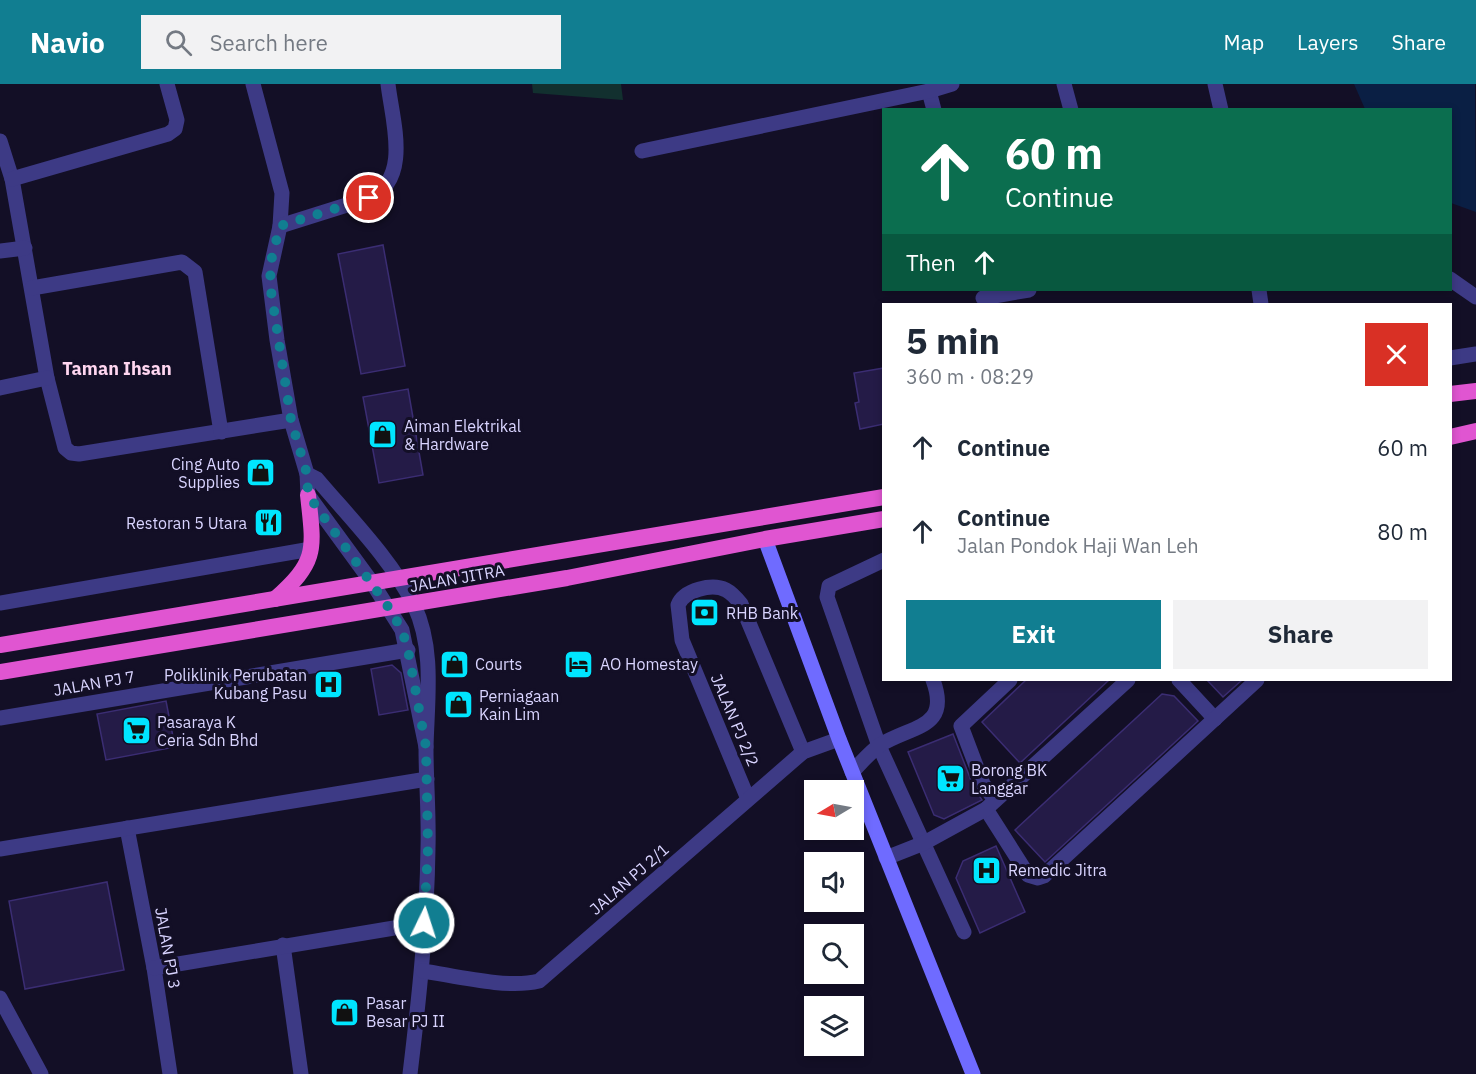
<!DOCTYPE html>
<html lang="en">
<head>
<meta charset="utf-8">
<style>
  :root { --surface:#fff; --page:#f2f2f3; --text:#1f2937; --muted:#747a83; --accent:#117e91 }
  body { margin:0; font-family:"IBM Plex Sans",sans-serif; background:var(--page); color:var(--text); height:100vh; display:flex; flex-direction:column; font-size:22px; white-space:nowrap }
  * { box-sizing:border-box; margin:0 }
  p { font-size:20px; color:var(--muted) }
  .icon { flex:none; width:33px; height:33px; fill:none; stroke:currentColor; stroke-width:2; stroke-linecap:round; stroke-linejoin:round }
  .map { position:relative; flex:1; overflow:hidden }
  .details { position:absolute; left:882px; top:219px; width:570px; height:378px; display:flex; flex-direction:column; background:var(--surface); border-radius:0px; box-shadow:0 3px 9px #0003 }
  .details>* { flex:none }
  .banner { position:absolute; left:882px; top:24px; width:570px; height:183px; border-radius:0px; box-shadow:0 3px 9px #0003; background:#0b6e4f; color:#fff; overflow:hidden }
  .needle { width:39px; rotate:260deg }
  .fabs { position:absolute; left:804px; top:696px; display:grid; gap:12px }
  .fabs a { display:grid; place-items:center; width:60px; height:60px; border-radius:0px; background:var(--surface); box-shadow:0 3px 9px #0003; font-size:30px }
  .pin { position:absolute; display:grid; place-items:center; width:51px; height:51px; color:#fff; margin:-26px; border:3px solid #fff; border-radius:50%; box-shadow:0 2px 6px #0007 }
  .me { position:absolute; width:66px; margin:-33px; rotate:4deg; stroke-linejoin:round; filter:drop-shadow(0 0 4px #0008) }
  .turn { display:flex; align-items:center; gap:21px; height:126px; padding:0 24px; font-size:27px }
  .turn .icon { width:78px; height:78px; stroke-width:2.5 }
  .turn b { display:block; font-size:42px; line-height:51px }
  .then { display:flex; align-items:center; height:57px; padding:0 24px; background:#0003; gap:12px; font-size:22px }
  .round { display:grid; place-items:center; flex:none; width:63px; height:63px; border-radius:0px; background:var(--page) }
  .overview { display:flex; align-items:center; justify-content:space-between; height:102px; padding:0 24px }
  h1 { font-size:36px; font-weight:700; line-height:45px }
  .primary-button { display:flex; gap:12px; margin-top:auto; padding:12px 24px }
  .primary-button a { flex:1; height:69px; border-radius:0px; background:var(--accent); color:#fff; font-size:24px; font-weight:700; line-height:69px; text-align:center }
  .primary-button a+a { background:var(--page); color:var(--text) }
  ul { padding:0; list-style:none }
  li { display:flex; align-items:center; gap:18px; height:84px; padding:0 24px }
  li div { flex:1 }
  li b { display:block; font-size:22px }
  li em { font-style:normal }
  header { display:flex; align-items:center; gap:36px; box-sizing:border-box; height:84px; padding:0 30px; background:var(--accent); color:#fff }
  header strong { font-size:28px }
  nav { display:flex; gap:33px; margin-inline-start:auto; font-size:21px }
  .search { width:420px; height:54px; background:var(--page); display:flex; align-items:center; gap:15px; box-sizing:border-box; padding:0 21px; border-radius:0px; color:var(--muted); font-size:22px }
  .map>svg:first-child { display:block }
  .green { fill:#12302f }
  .water { fill:#0a1f44 }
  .building { fill:#241b47; stroke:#3b2d73; stroke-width:1.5 }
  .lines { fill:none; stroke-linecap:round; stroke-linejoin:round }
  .minor { stroke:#3d3a85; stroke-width:15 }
  .secondary { stroke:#6f6bff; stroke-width:15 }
  .trunk { stroke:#e055d1; stroke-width:16 }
  .route { stroke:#117e91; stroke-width:10; stroke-dasharray:0 18 }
  .labels { text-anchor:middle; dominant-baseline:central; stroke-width:6; stroke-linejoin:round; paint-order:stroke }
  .poi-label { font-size:16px; fill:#d9d4ff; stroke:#130f26; text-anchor:start }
  .street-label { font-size:16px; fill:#d9d4ff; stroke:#130f26 }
  .neighbourhood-label { font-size:18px; font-weight:bold; fill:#ffd6f0; stroke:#130f26 }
</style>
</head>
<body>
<header>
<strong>Navio</strong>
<div class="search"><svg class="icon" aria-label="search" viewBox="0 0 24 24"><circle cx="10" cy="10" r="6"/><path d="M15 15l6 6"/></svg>Search here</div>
<nav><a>Map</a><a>Layers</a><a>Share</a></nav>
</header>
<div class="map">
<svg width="1476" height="990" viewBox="0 0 1476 990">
  <rect width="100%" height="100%" fill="#130f26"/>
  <path class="green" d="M 532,0 L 621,0 L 623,16 L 533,9 Z"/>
  <path class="water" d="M 1354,0 L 1475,0 L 1476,128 L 1451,119 L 1450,26 L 1365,25 Z"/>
  <g class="building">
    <path d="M 383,161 L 405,282 L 361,290 L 338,170 Z"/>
    <path d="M 884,284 L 884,340 L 860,345 L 855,319 L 859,318 L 854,289 Z"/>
    <path d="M 408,305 L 423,391 L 379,399 L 363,313 Z"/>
    <path d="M 392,581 L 401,589 L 408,626 L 379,631 L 371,585 Z"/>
    <path d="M 1026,596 L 1109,596 L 1020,679 L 982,638 Z"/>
    <path d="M 1207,596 L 1242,596 L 1223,613 Z"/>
    <path d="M 1162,610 L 1174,612 L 1198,637 L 1045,778 L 1015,746 Z"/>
    <path d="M 166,617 L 175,663 L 106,676 L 97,630 Z"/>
    <path d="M 953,650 L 974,704 L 982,716 L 944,735 L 934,731 L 908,668 Z"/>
    <path d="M 996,762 L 1025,828 L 980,849 L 956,794 L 963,777 Z"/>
    <path d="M 107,798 L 124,886 L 25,905 L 9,817 Z"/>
  </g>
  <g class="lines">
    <g class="minor">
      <path d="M 253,0 L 282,109 L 280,142 L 269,192 L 277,256 L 291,336 L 307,390 L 308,411 L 373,500 L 402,546 L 426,663"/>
      <path d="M 1064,0 L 1071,26"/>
      <path d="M 1215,0 L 1221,26"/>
      <path d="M 929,7 L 934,26"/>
      <path d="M 0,57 L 12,95 L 47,294 L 65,364 L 71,369 L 79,370 L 291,336"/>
      <path d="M 642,67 L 929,7 L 952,0"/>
      <path d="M 12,95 L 168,50 L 175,45 L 177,36 L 167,0"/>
      <path d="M 280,142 L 369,114 C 412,95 392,36 388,0"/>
      <path d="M 0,167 L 25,164"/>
      <path d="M 1450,195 L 1476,213"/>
      <path d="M 32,204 L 182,178 L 195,188 L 221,348"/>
      <path d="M 1259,206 L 1261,220"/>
      <path d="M 983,214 L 1029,206"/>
      <path d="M 1450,274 L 1476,270"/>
      <path d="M 0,304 L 47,294"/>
      <path d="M 307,390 L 317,395 C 350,434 391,475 414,521 C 435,565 427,617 426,664 C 426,697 429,731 428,764 C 427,840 419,915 410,990"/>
      <path d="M 884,476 L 829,502 L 827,513 L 879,662 L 964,848"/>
      <path d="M 0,519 L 311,465"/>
      <path d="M 1179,596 L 1215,635"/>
      <path d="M 0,634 L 408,566"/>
      <path d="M 852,688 C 861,679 870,668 880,661 C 912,641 951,645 933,596"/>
      <path d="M 748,715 L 682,556 L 678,521 C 684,506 712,499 726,506 C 732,509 737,515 741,520 L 803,668"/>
      <path d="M 995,716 L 983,700 L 961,642 L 1010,596"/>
      <path d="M 986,725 L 1028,791 L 1038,794 L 1044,792 L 1257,596"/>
      <path d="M 127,744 L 154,884 L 170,990"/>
      <path d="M 0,765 L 427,695"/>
      <path d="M 886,774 L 924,759 L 986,725 L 1128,596"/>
      <path d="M 283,861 L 301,990"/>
      <path d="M 154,884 L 424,839"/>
      <path d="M 423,887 C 456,892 507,905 539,897 L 803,668 L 839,655"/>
      <path d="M 0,914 L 41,990"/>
    </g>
    <path class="secondary" d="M 765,455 L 839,655 L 973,990"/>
    <g class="trunk">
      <path d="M 1450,310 L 1476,307"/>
      <path d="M 1450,353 L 1476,347"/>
      <path d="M 275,515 C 318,477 314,466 308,411"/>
      <path d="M 0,561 L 884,413"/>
      <path d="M 0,588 L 567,494 L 765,455 L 884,435"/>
    </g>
  </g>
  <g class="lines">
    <path class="route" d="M 369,114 L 280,142 L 270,181 L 271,207 L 291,336 L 307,390 L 308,411 L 389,524 L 402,546 L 408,566 L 426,663 L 428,764 L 424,839"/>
  </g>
  <defs>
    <symbol id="shop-square" viewBox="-11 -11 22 22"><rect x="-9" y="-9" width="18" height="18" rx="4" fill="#00e5ff" stroke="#130f26"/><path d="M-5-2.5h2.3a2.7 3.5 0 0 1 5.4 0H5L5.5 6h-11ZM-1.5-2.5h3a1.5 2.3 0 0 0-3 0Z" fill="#111"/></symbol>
    <symbol id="restaurant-square" viewBox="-11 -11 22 22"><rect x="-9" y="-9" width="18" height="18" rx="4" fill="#00e5ff" stroke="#130f26"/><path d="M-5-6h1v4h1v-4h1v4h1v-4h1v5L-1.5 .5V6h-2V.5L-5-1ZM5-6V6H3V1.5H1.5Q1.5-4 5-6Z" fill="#111"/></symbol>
    <symbol id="bank-square" viewBox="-11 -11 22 22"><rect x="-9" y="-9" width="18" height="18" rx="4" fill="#00e5ff" stroke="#130f26"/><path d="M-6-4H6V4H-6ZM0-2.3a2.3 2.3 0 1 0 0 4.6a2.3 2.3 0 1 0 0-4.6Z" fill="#111"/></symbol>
    <symbol id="hotel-square" viewBox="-11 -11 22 22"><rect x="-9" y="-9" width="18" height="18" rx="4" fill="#00e5ff" stroke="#130f26"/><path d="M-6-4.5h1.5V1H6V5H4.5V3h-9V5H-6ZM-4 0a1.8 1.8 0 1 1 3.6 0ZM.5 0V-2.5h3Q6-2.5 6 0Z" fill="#111"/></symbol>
    <symbol id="hospital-square" viewBox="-11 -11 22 22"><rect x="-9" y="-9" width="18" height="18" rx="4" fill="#00e5ff" stroke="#130f26"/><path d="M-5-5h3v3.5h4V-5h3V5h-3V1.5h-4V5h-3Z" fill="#111"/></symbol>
    <symbol id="supermarket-square" viewBox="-11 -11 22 22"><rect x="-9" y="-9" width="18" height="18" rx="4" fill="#00e5ff" stroke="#130f26"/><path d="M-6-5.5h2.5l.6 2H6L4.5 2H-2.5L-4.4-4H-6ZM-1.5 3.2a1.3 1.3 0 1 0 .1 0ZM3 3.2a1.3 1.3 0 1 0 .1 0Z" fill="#111"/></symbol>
  </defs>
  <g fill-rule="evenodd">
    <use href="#shop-square" x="366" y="334" width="33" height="33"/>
    <use href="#shop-square" x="244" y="372" width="33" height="33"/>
    <use href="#restaurant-square" x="252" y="422" width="33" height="33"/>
    <use href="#bank-square" x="688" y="512" width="33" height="33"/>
    <use href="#shop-square" x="438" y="564" width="33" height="33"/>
    <use href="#hotel-square" x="562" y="564" width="33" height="33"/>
    <use href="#hospital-square" x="312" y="584" width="33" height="33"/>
    <use href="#shop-square" x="442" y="604" width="33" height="33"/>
    <use href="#supermarket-square" x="120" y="630" width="33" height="33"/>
    <use href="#supermarket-square" x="934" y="678" width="33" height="33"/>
    <use href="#hospital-square" x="970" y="770" width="33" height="33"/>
    <use href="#shop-square" x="328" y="912" width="33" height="33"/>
  </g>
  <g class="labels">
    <g class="poi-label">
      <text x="404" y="342">Aiman Elektrikal<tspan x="404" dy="18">&amp; Hardware</tspan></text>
      <text x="240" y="380" text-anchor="end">Cing Auto<tspan x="240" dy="18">Supplies</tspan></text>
      <text x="247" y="439" text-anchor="end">Restoran 5 Utara</text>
      <text x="726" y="529">RHB Bank</text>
      <text x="475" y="580">Courts</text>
      <text x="600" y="580">AO Homestay</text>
      <text x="307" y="591" text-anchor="end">Poliklinik Perubatan<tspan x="307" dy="18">Kubang Pasu</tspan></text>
      <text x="479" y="612">Perniagaan<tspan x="479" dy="18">Kain Lim</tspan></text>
      <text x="157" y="638">Pasaraya K<tspan x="157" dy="18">Ceria Sdn Bhd</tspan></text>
      <text x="971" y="686">Borong BK<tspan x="971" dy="18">Langgar</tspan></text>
      <text x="1008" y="786">Remedic Jitra</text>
      <text x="366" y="919">Pasar<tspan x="366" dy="18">Besar PJ II</tspan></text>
    </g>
    <g class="street-label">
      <text transform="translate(457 494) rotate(-10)">JALAN JITRA</text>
      <text transform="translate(94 599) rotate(-10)">JALAN PJ 7</text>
      <text transform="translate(735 636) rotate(67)">JALAN PJ 2/2</text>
      <text transform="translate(629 795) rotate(-41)">JALAN PJ 2/1</text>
      <text transform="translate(168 864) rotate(80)">JALAN PJ 3</text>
    </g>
    <g class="neighbourhood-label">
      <text x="117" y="284">Taman Ihsan</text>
    </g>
  </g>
</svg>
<div class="fabs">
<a><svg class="needle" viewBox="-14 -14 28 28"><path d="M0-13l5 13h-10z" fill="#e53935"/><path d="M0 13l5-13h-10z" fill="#747a83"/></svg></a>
<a><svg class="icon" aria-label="sound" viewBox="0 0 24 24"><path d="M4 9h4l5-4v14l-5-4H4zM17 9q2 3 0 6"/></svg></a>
<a><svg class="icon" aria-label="search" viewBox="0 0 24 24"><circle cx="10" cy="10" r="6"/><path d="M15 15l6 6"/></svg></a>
<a><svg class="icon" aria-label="layers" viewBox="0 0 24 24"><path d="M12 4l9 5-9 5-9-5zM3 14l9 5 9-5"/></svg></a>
</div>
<div class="pin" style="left:369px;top:114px;background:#d93025"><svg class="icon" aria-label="arrive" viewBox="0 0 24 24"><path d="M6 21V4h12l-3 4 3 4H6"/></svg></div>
<svg class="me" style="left:424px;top:839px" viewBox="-20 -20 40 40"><circle r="17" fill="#117e91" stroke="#fff" stroke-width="3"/><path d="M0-11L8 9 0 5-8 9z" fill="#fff"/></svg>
<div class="banner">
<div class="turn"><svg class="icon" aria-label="ahead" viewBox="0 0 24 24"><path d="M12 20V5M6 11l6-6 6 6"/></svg><div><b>60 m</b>Continue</div></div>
<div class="then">Then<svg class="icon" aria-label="ahead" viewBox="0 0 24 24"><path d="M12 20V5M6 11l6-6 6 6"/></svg></div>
</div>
<section class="details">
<div class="overview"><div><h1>5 min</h1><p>360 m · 08:29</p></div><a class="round" style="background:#d93025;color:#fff"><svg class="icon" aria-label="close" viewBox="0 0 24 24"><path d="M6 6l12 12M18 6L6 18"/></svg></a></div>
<ul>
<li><svg class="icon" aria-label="ahead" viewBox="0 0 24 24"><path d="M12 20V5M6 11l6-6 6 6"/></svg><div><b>Continue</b></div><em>60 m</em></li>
<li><svg class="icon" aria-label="ahead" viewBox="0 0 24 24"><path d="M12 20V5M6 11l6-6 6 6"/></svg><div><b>Continue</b><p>Jalan Pondok Haji Wan Leh</p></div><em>80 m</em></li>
</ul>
<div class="primary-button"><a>Exit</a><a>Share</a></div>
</section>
</div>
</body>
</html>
